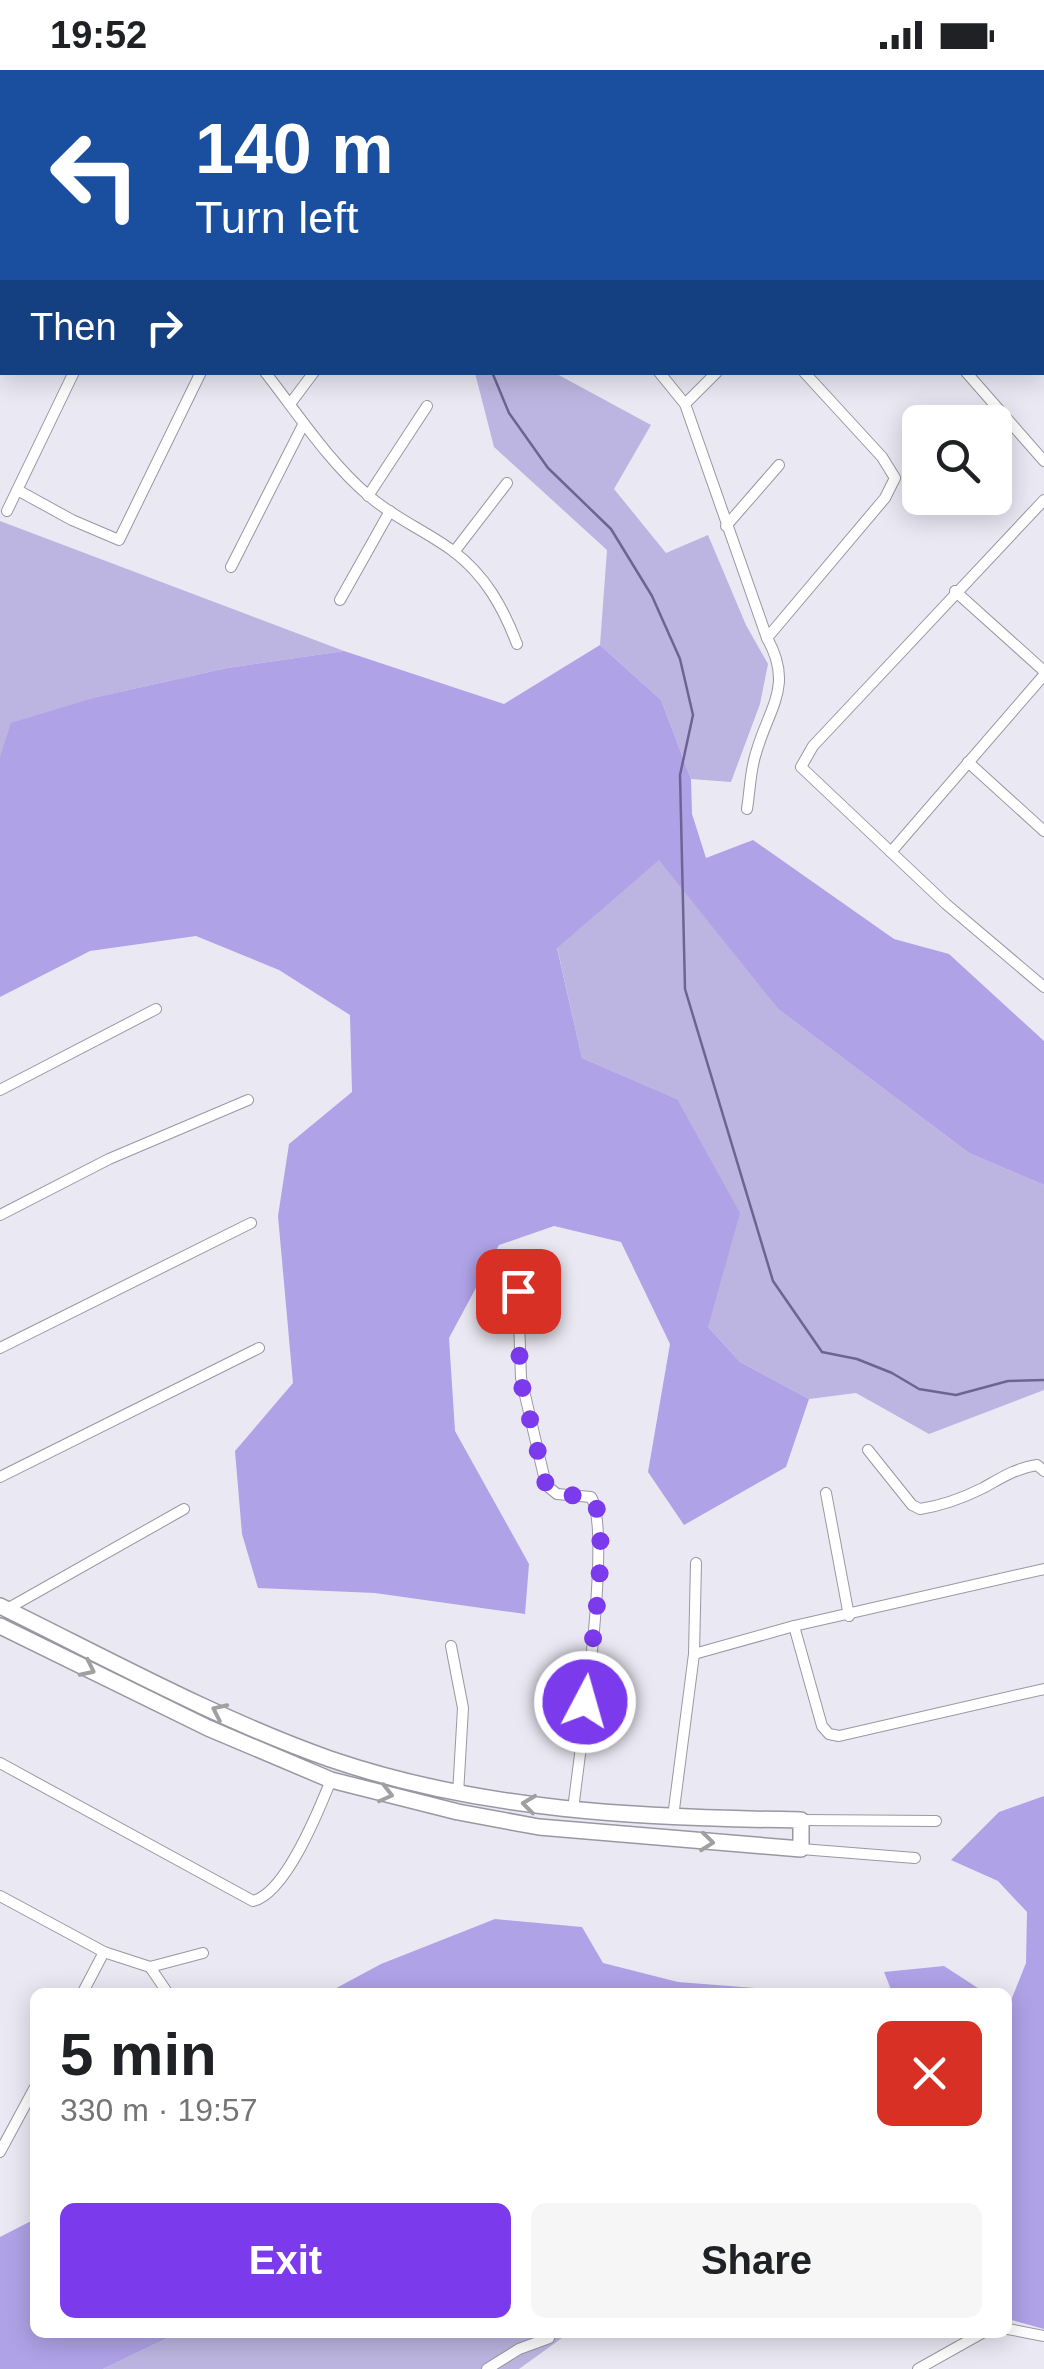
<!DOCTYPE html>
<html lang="en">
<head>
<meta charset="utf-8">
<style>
  :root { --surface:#fff; --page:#f6f6f6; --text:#202124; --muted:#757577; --accent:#7c3aed }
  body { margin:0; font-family:Arial,sans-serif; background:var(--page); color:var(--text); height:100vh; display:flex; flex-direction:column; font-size:38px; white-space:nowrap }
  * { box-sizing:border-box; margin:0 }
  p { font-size:32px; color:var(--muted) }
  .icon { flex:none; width:55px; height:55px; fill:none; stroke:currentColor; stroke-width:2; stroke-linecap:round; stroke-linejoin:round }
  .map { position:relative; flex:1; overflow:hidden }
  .panel { position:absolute; left:30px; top:1918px; width:982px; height:350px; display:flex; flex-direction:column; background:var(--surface); border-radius:15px; box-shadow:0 5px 25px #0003 }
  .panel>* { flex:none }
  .banner { position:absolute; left:0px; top:0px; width:1045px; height:305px; box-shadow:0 5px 25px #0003; background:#1a4fa0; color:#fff; overflow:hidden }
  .controls { position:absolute; left:902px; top:335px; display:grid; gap:20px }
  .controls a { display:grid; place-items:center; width:110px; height:110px; border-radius:15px; background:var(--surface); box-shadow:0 5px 25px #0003; font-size:50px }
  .pin { position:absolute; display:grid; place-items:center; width:85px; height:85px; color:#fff; margin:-42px; border-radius:20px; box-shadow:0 5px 15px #0006 }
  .me { position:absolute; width:110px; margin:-55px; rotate:6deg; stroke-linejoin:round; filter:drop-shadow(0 0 8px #0008) }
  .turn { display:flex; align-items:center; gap:35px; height:210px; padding:0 30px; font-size:45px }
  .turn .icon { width:130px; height:130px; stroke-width:2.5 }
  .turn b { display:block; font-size:70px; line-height:85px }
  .then { display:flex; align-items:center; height:95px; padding:0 30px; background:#0003; gap:20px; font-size:38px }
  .round { display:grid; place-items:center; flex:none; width:105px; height:105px; border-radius:15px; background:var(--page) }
  .summary { display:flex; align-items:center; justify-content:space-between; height:170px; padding:0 30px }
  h1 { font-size:60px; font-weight:600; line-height:75px }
  .cta { display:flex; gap:20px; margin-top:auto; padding:20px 30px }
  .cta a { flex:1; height:115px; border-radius:15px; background:var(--accent); color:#fff; font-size:40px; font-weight:600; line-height:115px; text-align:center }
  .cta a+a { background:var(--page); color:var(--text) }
  .status { display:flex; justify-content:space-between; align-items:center; height:70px; padding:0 50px; background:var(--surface); direction:ltr }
  .status svg { height:28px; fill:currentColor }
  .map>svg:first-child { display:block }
  .green { fill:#bcb5e1 }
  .forest { fill:#afa2e7 }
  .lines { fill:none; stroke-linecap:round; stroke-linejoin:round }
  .stream { stroke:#6e6494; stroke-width:2.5 }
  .street-casing { stroke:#9997a2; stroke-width:12 }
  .secondary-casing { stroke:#9997a2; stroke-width:18 }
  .street { stroke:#fff; stroke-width:10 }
  .secondary { stroke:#fff; stroke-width:15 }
  .oneway { stroke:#a0a0a1 }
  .route { stroke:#7c3aed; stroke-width:18; stroke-dasharray:0 32.4 }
</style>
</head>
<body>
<div class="status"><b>19:52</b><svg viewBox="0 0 49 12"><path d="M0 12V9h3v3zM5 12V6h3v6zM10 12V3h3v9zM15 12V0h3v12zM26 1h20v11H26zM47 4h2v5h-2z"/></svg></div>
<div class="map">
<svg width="1044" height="2299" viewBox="0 0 1044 2299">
  <rect width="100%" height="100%" fill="#eae8f3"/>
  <g class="green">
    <path d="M 388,0 L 548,0 L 550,2 L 389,2 Z"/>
    <path d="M 475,303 L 555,303 L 651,355 L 614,419 L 666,483 L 708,465 L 746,555 L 768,594 L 760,634 L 731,712 L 691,709 L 661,630 L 600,575 L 607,480 L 494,377 Z"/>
    <path d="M 0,451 L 344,581 L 227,598 L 97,627 L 0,687 Z"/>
    <path d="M 659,789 L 778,939 L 969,1083 L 1044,1115 L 1044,1320 L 929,1364 L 856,1323 L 809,1329 L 740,1292 L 708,1257 L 677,1029 L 582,988 L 557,877 Z"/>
    <path d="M 178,2263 L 569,2263 L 519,2299 L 103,2299 Z"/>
  </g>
  <g class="forest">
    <path d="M 600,575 L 661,630 L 691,709 L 692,744 L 706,788 L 753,770 L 894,869 L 949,884 L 1044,971 L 1044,1115 L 969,1083 L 778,939 L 659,790 L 557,878 L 582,988 L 677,1029 L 740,1143 L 708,1257 L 740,1292 L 809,1329 L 786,1397 L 684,1455 L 648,1402 L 670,1274 L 621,1172 L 554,1156 L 499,1175 L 449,1268 L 455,1361 L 529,1494 L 525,1544 L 375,1523 L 258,1518 L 242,1464 L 235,1381 L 293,1313 L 278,1146 L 289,1074 L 352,1022 L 350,945 L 279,900 L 196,866 L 90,881 L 0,927 L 0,687 L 11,653 L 97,627 L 227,598 L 344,581 L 504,634 Z"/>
    <path d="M 1044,1726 L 1044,2259 L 1008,2249 L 1008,1938 L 1026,1893 L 1027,1842 L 998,1811 L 951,1790 L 999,1742 Z"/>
    <path d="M 495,1849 L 582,1857 L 603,1893 L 678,1912 L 755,1918 L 766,1922 L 329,1922 L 381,1894 Z"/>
    <path d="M 944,1896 L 984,1922 L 892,1922 L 884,1902 Z"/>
    <path d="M 35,2149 L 35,2262 L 178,2263 L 103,2299 L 0,2299 L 0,2167 Z"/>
  </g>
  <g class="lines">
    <g class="stream">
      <path d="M 437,0 L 439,2"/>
      <path d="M 188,2 L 191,0"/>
      <path d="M 0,240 L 2,235"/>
      <path d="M 492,302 L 509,343 L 548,398 L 611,459 L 652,526 L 680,589 L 693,645 L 680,705 L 685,919 L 773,1211 L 822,1282 L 857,1289 L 892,1303 L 919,1319 L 956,1325 L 1008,1311 L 1044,1310"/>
    </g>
    <defs>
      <g id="street">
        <path d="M 655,0 L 663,0"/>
        <path d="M 675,0 L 677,2"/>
        <path d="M 371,2 L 371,0"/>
        <path d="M 1041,2 L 1044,0"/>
        <path d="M 0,29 L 2,31"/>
        <path d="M 1042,148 L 1044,147"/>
        <path d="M 1042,273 L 1044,275"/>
        <path d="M 265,302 C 298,344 328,391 369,426 C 394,448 426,461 453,481 C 485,505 503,537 517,574"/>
        <path d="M 659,302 L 685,334 L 767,568"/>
        <path d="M 966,302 L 1044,391"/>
        <path d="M 290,334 L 314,302"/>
        <path d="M 685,334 L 717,302"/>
        <path d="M 21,422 L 72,450 L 119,470 L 201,302"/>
        <path d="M 368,426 L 427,336"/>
        <path d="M 1044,430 L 813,676 L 801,697 L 946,834 L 1044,917"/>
        <path d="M 7,441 L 74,302"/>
        <path d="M 726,456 L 779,395"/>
        <path d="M 454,482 L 507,413"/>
        <path d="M 231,497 L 303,355"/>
        <path d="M 955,521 L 1044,601"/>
        <path d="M 340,530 L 390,441"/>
        <path d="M 968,692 L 1044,761"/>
        <path d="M 747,739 C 750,721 750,701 756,683 C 769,637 794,616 767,568 L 885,428 L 895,408 L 882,387 L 804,302"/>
        <path d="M 891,782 L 1044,605"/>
        <path d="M 0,1020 L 156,939"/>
        <path d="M 0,1145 L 109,1089 L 248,1030"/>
        <path d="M 518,1221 L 521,1308 L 546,1415 L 557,1424 L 591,1427 C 613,1462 579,1686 573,1740"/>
        <path d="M 0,1278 L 251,1153"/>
        <path d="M 868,1380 L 912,1435 L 920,1439 C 940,1436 965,1427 983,1418 C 1001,1408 1016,1398 1037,1395 L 1044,1401"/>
        <path d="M 0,1407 L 259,1278"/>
        <path d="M 826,1423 L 849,1546"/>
        <path d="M 7,1539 L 184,1439"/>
        <path d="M 794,1556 L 822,1656 L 829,1664 L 839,1666 L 1044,1619"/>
        <path d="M 451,1576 L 463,1638 L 458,1724"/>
        <path d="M 694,1584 L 794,1556 L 1044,1499"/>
        <path d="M 0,1693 L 253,1831 C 286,1823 319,1740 331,1710"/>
        <path d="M 673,1747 L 694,1584 L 696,1493"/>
        <path d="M 801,1750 L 936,1751"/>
        <path d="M 801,1779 L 915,1788"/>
        <path d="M 0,1826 L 104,1882 L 150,1897 L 203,1883"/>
        <path d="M 150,1897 L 167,1922"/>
        <path d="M 83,1922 L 104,1882"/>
        <path d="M 0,2082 L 35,2017"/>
        <path d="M 1008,2259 L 1044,2266"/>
        <path d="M 487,2299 L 519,2279 L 549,2268 L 549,2262"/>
        <path d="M 918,2299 L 984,2262"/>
      </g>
      <path id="secondary" d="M 0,1536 C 106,1588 219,1650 330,1689 C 482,1741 642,1748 801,1750 L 801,1779 L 539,1757 L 458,1742 L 331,1710 L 208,1658 L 0,1556"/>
    </defs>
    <use href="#street" class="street-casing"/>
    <use href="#secondary" class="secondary-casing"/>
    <use href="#street" class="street"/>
    <use href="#secondary" class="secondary"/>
  </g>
  <defs><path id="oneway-chevron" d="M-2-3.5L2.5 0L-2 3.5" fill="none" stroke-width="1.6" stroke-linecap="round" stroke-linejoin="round" transform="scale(2.5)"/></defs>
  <g class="oneway">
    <use href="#oneway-chevron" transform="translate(88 1599) rotate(26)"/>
    <use href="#oneway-chevron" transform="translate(219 1641) rotate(-155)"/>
    <use href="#oneway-chevron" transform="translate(386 1724) rotate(14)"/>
    <use href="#oneway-chevron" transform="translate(529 1734) rotate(-173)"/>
    <use href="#oneway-chevron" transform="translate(707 1772) rotate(6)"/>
  </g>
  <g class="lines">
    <path class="route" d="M 518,1221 L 520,1308 L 546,1415 L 558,1424 L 592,1427 C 613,1461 589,1588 585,1632"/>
  </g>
</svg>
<div class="controls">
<a><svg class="icon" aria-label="search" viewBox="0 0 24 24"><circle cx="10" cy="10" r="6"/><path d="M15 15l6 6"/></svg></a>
</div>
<div class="pin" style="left:518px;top:1221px;background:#d93025"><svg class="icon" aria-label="arrive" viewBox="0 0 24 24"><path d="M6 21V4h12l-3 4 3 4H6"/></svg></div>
<svg class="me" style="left:585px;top:1632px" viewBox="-20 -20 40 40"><circle r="17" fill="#7c3aed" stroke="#fff" stroke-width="3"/><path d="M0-11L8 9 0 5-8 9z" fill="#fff"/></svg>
<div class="banner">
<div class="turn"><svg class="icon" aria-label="left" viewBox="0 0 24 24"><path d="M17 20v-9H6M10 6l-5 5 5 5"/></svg><div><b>140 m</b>Turn left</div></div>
<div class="then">Then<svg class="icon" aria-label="right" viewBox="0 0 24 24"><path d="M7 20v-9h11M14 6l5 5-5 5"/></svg></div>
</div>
<section class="panel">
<div class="summary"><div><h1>5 min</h1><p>330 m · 19:57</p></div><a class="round" style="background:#d93025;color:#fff"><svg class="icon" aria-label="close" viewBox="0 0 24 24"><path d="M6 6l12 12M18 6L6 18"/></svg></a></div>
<div class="cta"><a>Exit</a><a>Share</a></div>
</section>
</div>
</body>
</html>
